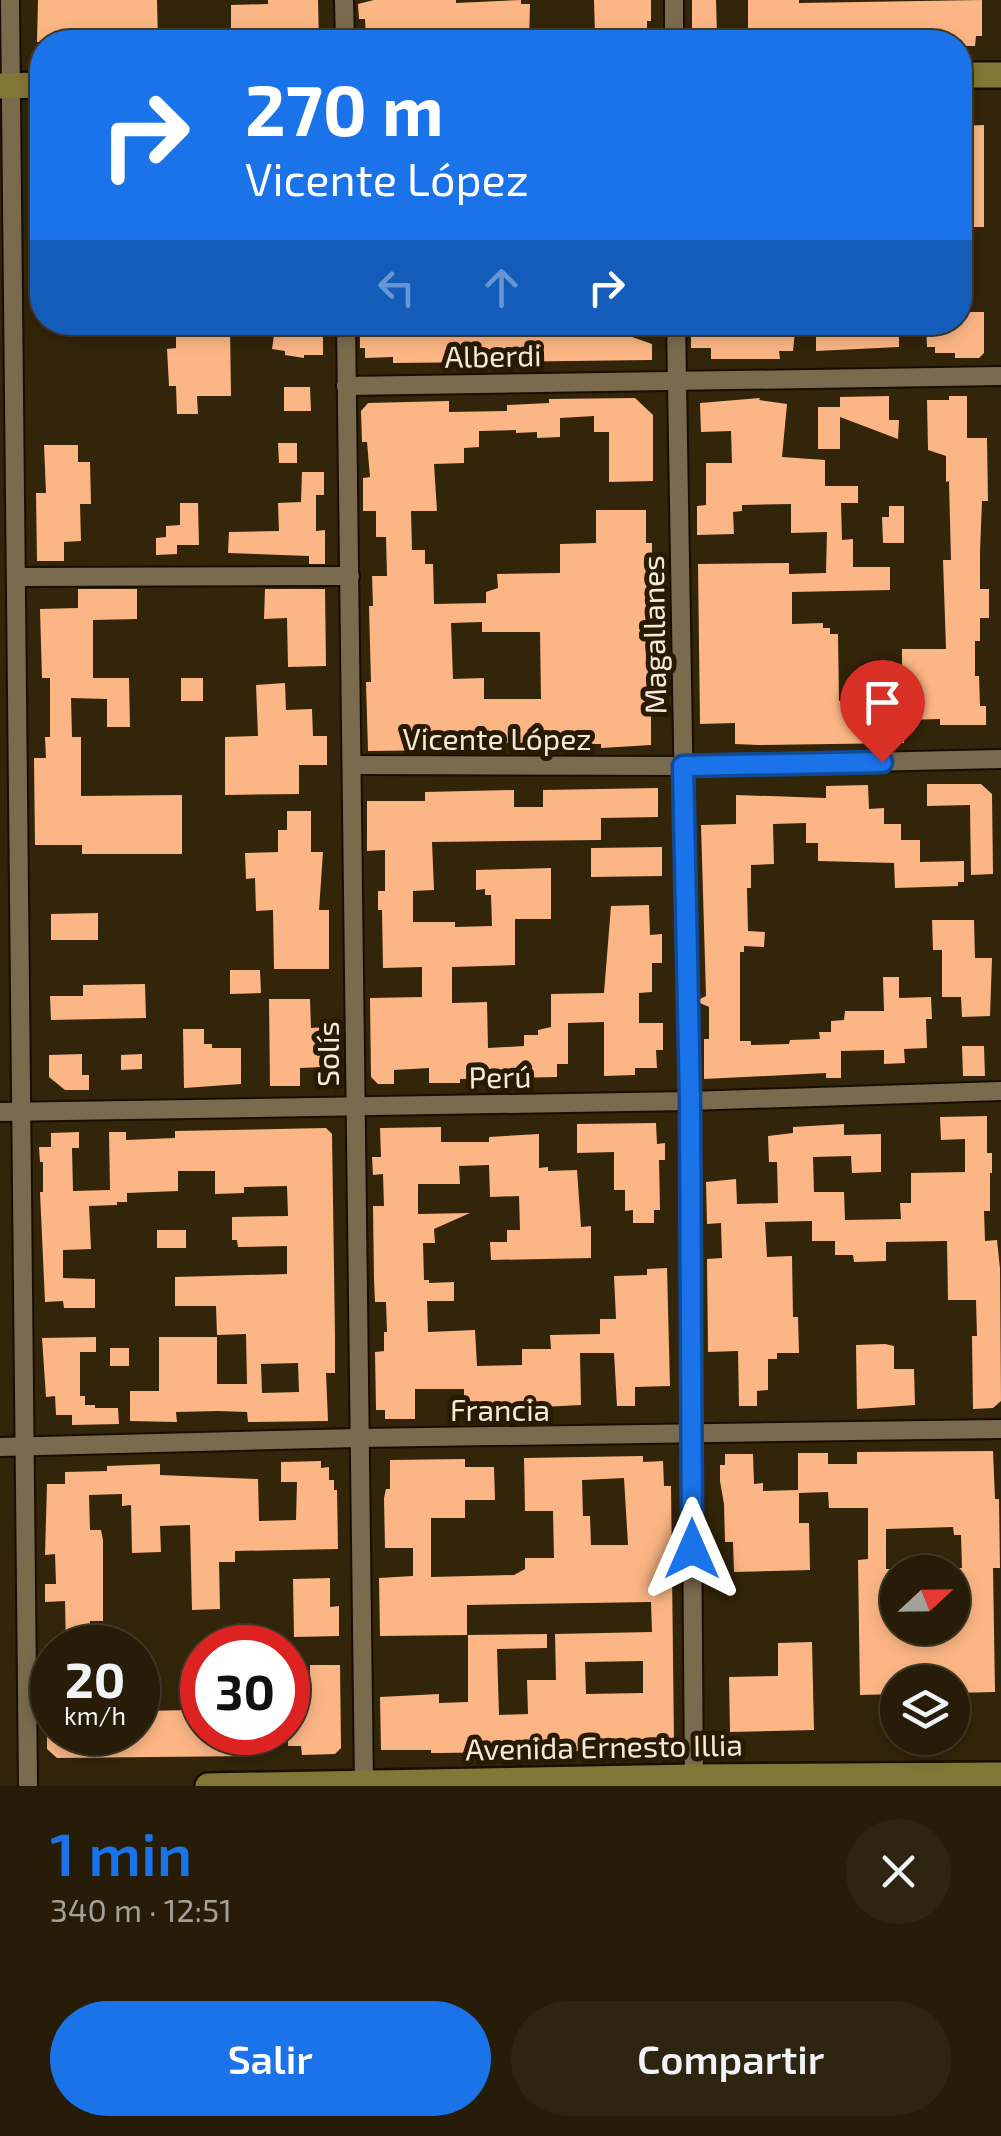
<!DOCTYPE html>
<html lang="es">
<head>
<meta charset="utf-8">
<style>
  :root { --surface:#261c07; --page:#2e2511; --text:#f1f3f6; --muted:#a4a19b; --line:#423a28; --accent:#1a73e8 }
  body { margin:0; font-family:"Exo 2",sans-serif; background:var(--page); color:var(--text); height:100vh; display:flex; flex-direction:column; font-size:38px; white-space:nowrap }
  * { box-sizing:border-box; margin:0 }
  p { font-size:32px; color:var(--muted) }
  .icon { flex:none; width:55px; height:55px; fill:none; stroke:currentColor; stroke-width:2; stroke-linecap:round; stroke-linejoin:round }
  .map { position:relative; height:1786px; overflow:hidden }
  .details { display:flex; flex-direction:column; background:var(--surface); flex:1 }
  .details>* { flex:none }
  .guide { position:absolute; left:30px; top:30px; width:942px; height:305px; border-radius:40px; box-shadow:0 5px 15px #0003,0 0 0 2px var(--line); background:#1a73e8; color:#fff; overflow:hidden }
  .needle { width:65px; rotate:68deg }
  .buttons { position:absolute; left:880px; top:1555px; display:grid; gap:20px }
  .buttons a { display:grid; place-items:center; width:90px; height:90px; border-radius:50%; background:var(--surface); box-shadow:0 5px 15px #0003,0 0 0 2px var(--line); font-size:50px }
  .speed { position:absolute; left:30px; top:1625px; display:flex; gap:20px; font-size:50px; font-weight:700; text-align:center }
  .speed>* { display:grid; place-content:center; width:130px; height:130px; border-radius:50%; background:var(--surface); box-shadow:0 5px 15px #0003,0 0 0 2px var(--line); line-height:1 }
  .speed small { font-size:25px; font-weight:400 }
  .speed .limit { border:15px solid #d22; background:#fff; color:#111 }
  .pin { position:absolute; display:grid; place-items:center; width:85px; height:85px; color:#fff; margin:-102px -42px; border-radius:50% 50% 50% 0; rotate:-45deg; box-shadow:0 0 10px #0007 }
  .pin .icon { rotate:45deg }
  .me { position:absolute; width:110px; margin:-55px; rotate:0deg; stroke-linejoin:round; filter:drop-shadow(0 0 8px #0008) }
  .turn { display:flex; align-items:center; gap:35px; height:210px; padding:0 50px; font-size:45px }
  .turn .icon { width:130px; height:130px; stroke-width:2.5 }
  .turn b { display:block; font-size:70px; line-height:85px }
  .lanes { display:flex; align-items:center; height:95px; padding:0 50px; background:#0003; justify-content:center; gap:50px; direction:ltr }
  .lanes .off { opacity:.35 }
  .round { display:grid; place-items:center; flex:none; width:105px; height:105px; border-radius:52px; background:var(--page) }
  .headline { display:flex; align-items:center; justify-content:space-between; height:170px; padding:0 50px }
  h1 { font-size:60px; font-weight:600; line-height:75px; color:var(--accent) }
  .primary-button { display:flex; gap:20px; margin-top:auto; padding:20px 50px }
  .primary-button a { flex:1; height:115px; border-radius:60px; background:var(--accent); color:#fff; font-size:40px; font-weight:600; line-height:115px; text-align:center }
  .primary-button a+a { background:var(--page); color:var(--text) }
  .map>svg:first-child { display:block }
  .building { fill:#fcb685; fill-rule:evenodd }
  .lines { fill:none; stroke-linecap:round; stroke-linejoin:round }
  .minor-casing { stroke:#180e00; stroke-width:22 }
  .secondary-casing { stroke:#180e00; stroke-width:30 }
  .minor { stroke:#7b6b4e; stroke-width:18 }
  .secondary { stroke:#837737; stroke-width:25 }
  .route-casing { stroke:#114b97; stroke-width:25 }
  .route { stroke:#1a73e8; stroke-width:18 }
  .labels { text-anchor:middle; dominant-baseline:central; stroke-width:10; stroke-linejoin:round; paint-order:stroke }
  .street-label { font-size:30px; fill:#f4ebdb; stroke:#291b01 }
</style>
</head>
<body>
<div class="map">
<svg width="1001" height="1786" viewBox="0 0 1001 1786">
  <rect width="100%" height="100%" fill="#332509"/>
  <g class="building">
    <path d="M 38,0 L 157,0 L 158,42 L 37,42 Z"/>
    <path d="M 268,0 L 318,0 L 319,42 L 231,41 L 231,5 L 268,4 Z"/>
    <path d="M 374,0 L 456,0 L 456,3 L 521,0 L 521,4 L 530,4 L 529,41 L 462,42 L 462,33 L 431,33 L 432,42 L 388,42 L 388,37 L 366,37 L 365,19 L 359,19 L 358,4 Z"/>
    <path d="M 594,0 L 651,0 L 651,21 L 647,21 L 647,36 L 595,36 Z"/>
    <path d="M 692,0 L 716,0 L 717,35 L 692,36 Z"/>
    <path d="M 748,0 L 799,0 L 799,3 L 982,0 L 982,36 L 976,36 L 975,46 L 960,46 L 960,42 L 853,42 L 853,36 L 819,36 L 819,40 L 748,42 Z"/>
    <path d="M 984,125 L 984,227 L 960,227 L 960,126 Z"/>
    <path d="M 960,312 L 984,312 L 984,353 L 979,358 L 955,358 L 955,353 L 935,353 L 935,347 L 927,347 L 926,322 L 960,322 Z"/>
    <path d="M 293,322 L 323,322 L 323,355 L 304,355 L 304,358 L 285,355 L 285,351 L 272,349 L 275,328 L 293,327 Z"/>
    <path d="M 360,322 L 389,322 L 390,334 L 428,333 L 427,322 L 590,322 L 652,344 L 652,360 L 393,363 L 393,357 L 365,358 L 365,348 L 360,348 Z"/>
    <path d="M 691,322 L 796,322 L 793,351 L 779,351 L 780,359 L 711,359 L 711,348 L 691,348 Z"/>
    <path d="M 816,322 L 899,322 L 899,347 L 816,351 Z"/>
    <path d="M 176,328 L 230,328 L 231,396 L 197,396 L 198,414 L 177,414 L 176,386 L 169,386 L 167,349 L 176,348 Z"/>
    <path d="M 284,387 L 310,387 L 311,411 L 284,411 Z"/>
    <path d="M 889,396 L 889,420 L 899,420 L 898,439 L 840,417 L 840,397 Z"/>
    <path d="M 949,396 L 967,396 L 967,438 L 987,438 L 988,501 L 982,501 L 980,551 L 980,589 L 989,589 L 989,618 L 980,618 L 980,641 L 975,641 L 975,676 L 979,676 L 980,706 L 986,706 L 986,725 L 940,725 L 940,719 L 903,720 L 904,743 L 758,745 L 735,744 L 735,723 L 700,724 L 698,564 L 789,563 L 789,574 L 826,573 L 827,532 L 791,533 L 791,504 L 742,505 L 742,511 L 733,512 L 734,534 L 697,535 L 697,506 L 706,505 L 706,463 L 732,463 L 731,431 L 701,432 L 700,403 L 760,398 L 759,400 L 787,404 L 782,457 L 825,460 L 825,486 L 858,486 L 858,503 L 841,503 L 842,540 L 853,539 L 853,567 L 890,567 L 890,590 L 792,592 L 792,624 L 823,623 L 823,628 L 830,628 L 830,634 L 838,634 L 839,701 L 874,699 L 874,688 L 902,687 L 902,649 L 946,649 L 943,560 L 951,560 L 949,481 L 946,482 L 946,456 L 928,450 L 927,400 L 949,400 Z"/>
    <path d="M 635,398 L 653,415 L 653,481 L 609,482 L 609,432 L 594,432 L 594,416 L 560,418 L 560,437 L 537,438 L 537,432 L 516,433 L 516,430 L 479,431 L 479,447 L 464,448 L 464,463 L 434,464 L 437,511 L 411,511 L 412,550 L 425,550 L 425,564 L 433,564 L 434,604 L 486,603 L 486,592 L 498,588 L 497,574 L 560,573 L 560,544 L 596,543 L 596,510 L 646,510 L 646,543 L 652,543 L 652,584 L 657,583 L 659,710 L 651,710 L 651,745 L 601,748 L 601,744 L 570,744 L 570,748 L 512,749 L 512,743 L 454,745 L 454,750 L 368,751 L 366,682 L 371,682 L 369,606 L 373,606 L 372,576 L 387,576 L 386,537 L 376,537 L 376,511 L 363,511 L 363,478 L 370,477 L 367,442 L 362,442 L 361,411 L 368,403 L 449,401 L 449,412 L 507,411 L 507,405 L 549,403 L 549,399 ZM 482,622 L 482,632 L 540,632 L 541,699 L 484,699 L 484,678 L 453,679 L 451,623 Z"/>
    <rect x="818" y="407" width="22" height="42"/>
    <path d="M 278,443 L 297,443 L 297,463 L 279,463 Z"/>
    <path d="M 44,445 L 78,445 L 78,462 L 90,462 L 91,504 L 80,504 L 81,541 L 64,542 L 64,561 L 37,561 L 36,493 L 46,493 Z"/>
    <path d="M 302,472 L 324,472 L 324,495 L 316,495 L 316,531 L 325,530 L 325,564 L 309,564 L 309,556 L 228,553 L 229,532 L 279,531 L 278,503 L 301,502 Z"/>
    <path d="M 180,503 L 198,503 L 199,545 L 177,545 L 177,554 L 156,555 L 156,538 L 166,537 L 166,526 L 180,525 Z"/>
    <path d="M 889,506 L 904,506 L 904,543 L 883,543 L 882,517 L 889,517 Z"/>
    <path d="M 78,589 L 137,589 L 137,619 L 93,620 L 93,678 L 129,678 L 130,727 L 107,727 L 107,699 L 71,698 L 72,737 L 81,737 L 81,796 L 182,795 L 182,854 L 82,854 L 82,845 L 35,845 L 34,758 L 46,758 L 45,737 L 50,737 L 50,678 L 42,678 L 40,609 L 78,608 Z"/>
    <path d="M 265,589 L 325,589 L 326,666 L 288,667 L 287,618 L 264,619 Z"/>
    <rect x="181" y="678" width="22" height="23"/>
    <path d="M 285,683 L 286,710 L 312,709 L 313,736 L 327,736 L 327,765 L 299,765 L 299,794 L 225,795 L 225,737 L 258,736 L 256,685 Z"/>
    <path d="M 927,784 L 981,784 L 992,794 L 993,874 L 971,875 L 970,805 L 927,806 Z"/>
    <path d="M 868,785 L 869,809 L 884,808 L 884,824 L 901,824 L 901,840 L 920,840 L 920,862 L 964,861 L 964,882 L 958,882 L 958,886 L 895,888 L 894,863 L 818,861 L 818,843 L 806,843 L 806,823 L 773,824 L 774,864 L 751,865 L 751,888 L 747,888 L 748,931 L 765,932 L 764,947 L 744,946 L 744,952 L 740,952 L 740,1041 L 751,1041 L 751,1045 L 789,1044 L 790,1040 L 820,1039 L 819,1032 L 831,1032 L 831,1021 L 844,1020 L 845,1011 L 884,1011 L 883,977 L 899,977 L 899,998 L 931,997 L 932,1019 L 926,1019 L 927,1048 L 904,1049 L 905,1063 L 884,1064 L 884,1050 L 841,1051 L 841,1078 L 826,1078 L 826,1073 L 704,1079 L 704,1039 L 709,1039 L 709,1007 L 700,1003 L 700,999 L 706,996 L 701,825 L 736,824 L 736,795 L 826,798 L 826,786 Z"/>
    <path d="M 658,788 L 658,817 L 601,818 L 601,840 L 432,842 L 434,890 L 413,891 L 413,922 L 455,922 L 455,927 L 492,926 L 491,895 L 485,895 L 485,889 L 476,890 L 476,870 L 551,868 L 551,919 L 515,919 L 515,965 L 452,967 L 452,1003 L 487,1002 L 488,1048 L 524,1046 L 524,1035 L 538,1035 L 538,1030 L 551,1027 L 551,994 L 604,993 L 611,906 L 649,905 L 650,935 L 662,934 L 662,963 L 652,963 L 652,992 L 639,993 L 639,1023 L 663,1023 L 663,1050 L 656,1050 L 657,1068 L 635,1068 L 635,1075 L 604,1076 L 604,1022 L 568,1023 L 568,1064 L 557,1064 L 557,1077 L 460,1079 L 460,1083 L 429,1083 L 429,1068 L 394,1070 L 394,1084 L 378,1084 L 371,1077 L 370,998 L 422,997 L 422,967 L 383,968 L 382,910 L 378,910 L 378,891 L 385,891 L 385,850 L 367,851 L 367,801 L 425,801 L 425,792 L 514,790 L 514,807 L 543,807 L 543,790 Z"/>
    <path d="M 287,811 L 311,811 L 311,852 L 323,852 L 319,910 L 329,910 L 329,969 L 274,969 L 273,910 L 256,911 L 255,878 L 246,879 L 245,853 L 278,852 L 278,830 L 287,830 Z"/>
    <path d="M 662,847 L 662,876 L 591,877 L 591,848 Z"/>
    <path d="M 98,913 L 98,940 L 51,940 L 51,914 Z"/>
    <path d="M 932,920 L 974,920 L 975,958 L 992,958 L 990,1016 L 962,1017 L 961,997 L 942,997 L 942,950 L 933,950 Z"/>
    <path d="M 230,970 L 260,970 L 261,993 L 230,994 Z"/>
    <path d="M 145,984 L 146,1018 L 51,1020 L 50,996 L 83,996 L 83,985 Z"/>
    <path d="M 269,999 L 310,999 L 311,1028 L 324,1027 L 324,1067 L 300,1068 L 300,1086 L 270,1086 Z"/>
    <path d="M 183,1029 L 204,1029 L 204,1044 L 212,1044 L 212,1048 L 241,1048 L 241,1084 L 184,1088 Z"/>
    <path d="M 962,1046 L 984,1046 L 985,1076 L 963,1076 Z"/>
    <path d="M 82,1054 L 82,1075 L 89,1075 L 89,1090 L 65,1090 L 49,1077 L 49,1055 Z"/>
    <path d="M 142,1054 L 142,1069 L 121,1070 L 121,1055 Z"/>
    <path d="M 987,1116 L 987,1153 L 992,1153 L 992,1173 L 990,1173 L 990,1211 L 984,1211 L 985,1241 L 997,1240 L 1000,1269 L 1001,1401 L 993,1408 L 973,1409 L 972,1336 L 977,1336 L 976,1300 L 948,1300 L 947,1241 L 886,1242 L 886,1261 L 854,1262 L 853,1255 L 835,1255 L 835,1241 L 812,1241 L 812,1221 L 765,1222 L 767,1257 L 792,1256 L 793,1317 L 798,1317 L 799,1353 L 777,1353 L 777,1359 L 768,1359 L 768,1390 L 757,1391 L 757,1406 L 739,1406 L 738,1351 L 708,1352 L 707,1259 L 722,1258 L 721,1223 L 707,1224 L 706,1182 L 736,1179 L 737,1204 L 778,1203 L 777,1162 L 769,1162 L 768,1136 L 793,1133 L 793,1127 L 844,1124 L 844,1135 L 881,1134 L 881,1172 L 852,1173 L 851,1156 L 813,1157 L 814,1192 L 844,1192 L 845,1220 L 901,1219 L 900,1203 L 911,1203 L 911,1173 L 965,1172 L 965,1139 L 941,1140 L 940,1117 Z"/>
    <path d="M 656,1123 L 657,1144 L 665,1143 L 665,1160 L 659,1160 L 660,1210 L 654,1210 L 654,1223 L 633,1223 L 633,1210 L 625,1211 L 625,1190 L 614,1190 L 614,1152 L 577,1153 L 577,1124 Z"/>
    <path d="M 441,1127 L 441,1142 L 489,1142 L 489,1137 L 539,1134 L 539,1168 L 548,1167 L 548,1171 L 577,1170 L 581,1227 L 591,1226 L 591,1258 L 491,1260 L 490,1242 L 507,1242 L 507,1230 L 520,1230 L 519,1196 L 490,1197 L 489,1165 L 459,1166 L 460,1184 L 418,1184 L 418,1214 L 470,1213 L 434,1229 L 435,1243 L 423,1243 L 424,1280 L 429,1280 L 429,1283 L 454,1282 L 454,1301 L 427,1301 L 428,1332 L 475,1330 L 477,1366 L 522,1365 L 522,1349 L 551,1349 L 550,1335 L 600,1334 L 600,1319 L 616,1319 L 614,1276 L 647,1275 L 647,1269 L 667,1268 L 670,1386 L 635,1387 L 635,1406 L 617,1406 L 614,1353 L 580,1353 L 581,1405 L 464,1411 L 464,1389 L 415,1389 L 415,1419 L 385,1419 L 385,1410 L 376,1410 L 375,1352 L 384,1351 L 384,1332 L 387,1332 L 386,1302 L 375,1302 L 374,1280 L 373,1206 L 384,1206 L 383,1174 L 373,1175 L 372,1157 L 381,1157 L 380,1128 Z"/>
    <path d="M 326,1128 L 332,1134 L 335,1335 L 335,1373 L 326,1373 L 328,1421 L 248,1422 L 247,1412 L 218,1411 L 176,1412 L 177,1422 L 130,1421 L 130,1391 L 159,1391 L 159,1337 L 217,1337 L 217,1384 L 247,1384 L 246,1334 L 217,1335 L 216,1306 L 175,1306 L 175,1277 L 287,1274 L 287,1246 L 238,1247 L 237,1240 L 232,1240 L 232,1217 L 288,1216 L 287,1186 L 244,1187 L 244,1193 L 215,1194 L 215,1171 L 178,1171 L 178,1191 L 127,1193 L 127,1202 L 117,1202 L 117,1205 L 89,1206 L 91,1249 L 63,1250 L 63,1278 L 95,1279 L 95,1308 L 64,1308 L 63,1301 L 45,1302 L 40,1192 L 43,1192 L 43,1162 L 40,1162 L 39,1147 L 51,1147 L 51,1133 L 79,1132 L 79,1148 L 72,1148 L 73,1191 L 110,1190 L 109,1132 L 126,1132 L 126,1140 L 175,1138 L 175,1131 ZM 298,1363 L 299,1392 L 262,1393 L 261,1364 Z"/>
    <rect x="157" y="1230" width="29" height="18"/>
    <path d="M 96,1337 L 96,1352 L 80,1352 L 80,1396 L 85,1396 L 85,1405 L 95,1405 L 95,1408 L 118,1408 L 119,1424 L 72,1425 L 72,1415 L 56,1415 L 55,1396 L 46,1397 L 42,1338 Z"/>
    <path d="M 885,1344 L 894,1346 L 894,1369 L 914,1369 L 915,1405 L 857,1409 L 856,1345 Z"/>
    <rect x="110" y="1348" width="19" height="18"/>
    <path d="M 993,1451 L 995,1499 L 999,1499 L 1000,1568 L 993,1568 L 995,1692 L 952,1693 L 952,1682 L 898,1682 L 898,1694 L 860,1695 L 858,1560 L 868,1559 L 868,1508 L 829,1508 L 828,1492 L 799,1493 L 799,1523 L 809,1523 L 810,1570 L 734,1572 L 733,1542 L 725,1542 L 724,1504 L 720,1481 L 720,1465 L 725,1465 L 725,1454 L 753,1454 L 754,1484 L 763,1483 L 763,1491 L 798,1490 L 798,1453 L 828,1453 L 828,1464 L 857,1464 L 857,1452 ZM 953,1527 L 954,1535 L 961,1535 L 962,1568 L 952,1568 L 952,1628 L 898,1628 L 898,1569 L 886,1569 L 886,1529 Z"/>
    <path d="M 643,1456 L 643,1462 L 663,1461 L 664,1486 L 671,1486 L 674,1742 L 666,1750 L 440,1753 L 431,1753 L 431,1750 L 381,1750 L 380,1697 L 439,1694 L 439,1703 L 468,1702 L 468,1635 L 547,1634 L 547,1648 L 497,1649 L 499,1715 L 528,1714 L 527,1680 L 556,1680 L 555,1634 L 652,1632 L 651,1602 L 467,1605 L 467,1635 L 380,1636 L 379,1578 L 413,1576 L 413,1548 L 385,1548 L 384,1498 L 386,1489 L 390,1489 L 390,1460 L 465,1459 L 465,1467 L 494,1467 L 495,1500 L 465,1500 L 465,1518 L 431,1518 L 431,1577 L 514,1575 L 525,1569 L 525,1558 L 554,1558 L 553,1511 L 525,1511 L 524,1458 ZM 624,1478 L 628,1545 L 591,1545 L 590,1516 L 583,1516 L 582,1480 ZM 643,1661 L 643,1693 L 586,1694 L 585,1662 Z"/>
    <path d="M 321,1461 L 321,1468 L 329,1467 L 329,1480 L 334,1480 L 334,1490 L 337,1490 L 338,1549 L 235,1551 L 235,1562 L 219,1562 L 220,1609 L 192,1610 L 190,1525 L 160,1526 L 161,1552 L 132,1553 L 131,1505 L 122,1506 L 122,1494 L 89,1495 L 90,1530 L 101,1530 L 103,1540 L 103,1621 L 90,1621 L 90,1641 L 81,1641 L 82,1648 L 66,1648 L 65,1601 L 45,1602 L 45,1584 L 56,1584 L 55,1554 L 45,1555 L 47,1484 L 65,1484 L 65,1472 L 107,1471 L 107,1466 L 160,1464 L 160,1475 L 258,1479 L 259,1521 L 296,1520 L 297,1482 L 281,1482 L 281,1462 Z"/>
    <path d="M 330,1578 L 330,1607 L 339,1606 L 339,1636 L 294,1637 L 293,1579 Z"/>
    <path d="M 812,1642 L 814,1730 L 730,1732 L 729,1677 L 778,1676 L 778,1643 Z"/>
    <path d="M 310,1665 L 340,1665 L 341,1748 L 335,1754 L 302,1755 L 301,1746 L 288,1746 L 288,1688 L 310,1686 Z"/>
    <path d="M 194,1710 L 194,1732 L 253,1732 L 253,1756 L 57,1758 L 47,1749 L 47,1732 L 138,1732 L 138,1711 Z"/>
  </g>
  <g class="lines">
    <defs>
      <g id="minor">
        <path d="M 10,0 L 28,1786"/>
        <path d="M 344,0 L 345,42"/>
        <path d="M 674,0 L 674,42"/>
        <path d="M 346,322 L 364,1786"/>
        <path d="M 676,322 L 689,1101 L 694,1786"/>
        <path d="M 346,386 L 1001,376"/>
        <path d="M 17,577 L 350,576"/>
        <path d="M 352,765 L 683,766 L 1001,759"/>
        <path d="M 0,1112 L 689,1101 L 1001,1091"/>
        <path d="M 0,1447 L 358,1438 L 1001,1429"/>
      </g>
      <g id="secondary">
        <path d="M 960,75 L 1001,75"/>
        <path d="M 0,86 L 42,85"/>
        <path d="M 208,1786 L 693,1777 L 1001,1775"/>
      </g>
    </defs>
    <use href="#minor" class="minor-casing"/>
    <use href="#secondary" class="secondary-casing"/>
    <use href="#minor" class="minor"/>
    <use href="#secondary" class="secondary"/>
  </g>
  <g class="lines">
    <defs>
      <path id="route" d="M 692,1549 L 690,1101 L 683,766 L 882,762"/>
    </defs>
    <use href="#route" class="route-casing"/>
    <use href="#route" class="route"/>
  </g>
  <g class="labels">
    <g class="street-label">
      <text transform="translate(493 355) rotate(-1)">Alberdi</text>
      <text transform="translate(653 635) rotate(-91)">Magallanes</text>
      <text x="497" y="738">Vicente López</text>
      <text transform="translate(327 1054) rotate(-90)">Solís</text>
      <text transform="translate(500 1076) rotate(-1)">Perú</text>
      <text x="500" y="1409">Francia</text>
      <text transform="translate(604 1746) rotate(-1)">Avenida Ernesto Illia</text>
    </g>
  </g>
</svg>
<div class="buttons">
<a><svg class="needle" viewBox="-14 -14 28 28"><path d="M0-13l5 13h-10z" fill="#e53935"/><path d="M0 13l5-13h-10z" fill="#a4a19b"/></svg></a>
<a><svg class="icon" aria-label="layers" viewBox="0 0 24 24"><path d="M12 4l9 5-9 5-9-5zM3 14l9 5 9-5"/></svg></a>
</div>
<div class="speed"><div>20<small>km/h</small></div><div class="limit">30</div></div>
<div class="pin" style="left:882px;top:762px;background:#d93025"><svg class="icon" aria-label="arrive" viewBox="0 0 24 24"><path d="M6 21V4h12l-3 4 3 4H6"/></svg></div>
<svg class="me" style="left:692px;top:1549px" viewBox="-20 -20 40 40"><path d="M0-17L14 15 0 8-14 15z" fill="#1a73e8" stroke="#fff" stroke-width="4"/></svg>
<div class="guide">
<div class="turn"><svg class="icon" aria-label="right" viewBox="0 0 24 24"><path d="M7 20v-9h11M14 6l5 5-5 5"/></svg><div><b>270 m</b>Vicente López</div></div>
<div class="lanes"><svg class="icon off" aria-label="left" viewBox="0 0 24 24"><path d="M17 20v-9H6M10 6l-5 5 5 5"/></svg><svg class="icon off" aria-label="ahead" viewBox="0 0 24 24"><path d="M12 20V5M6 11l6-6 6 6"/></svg><svg class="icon" aria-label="right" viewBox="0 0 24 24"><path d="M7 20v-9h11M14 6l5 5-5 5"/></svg></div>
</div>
</div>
<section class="details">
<div class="headline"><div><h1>1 min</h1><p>340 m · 12:51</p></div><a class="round"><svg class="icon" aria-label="close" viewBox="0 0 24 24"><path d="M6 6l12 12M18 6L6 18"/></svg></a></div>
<div class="primary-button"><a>Salir</a><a>Compartir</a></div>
</section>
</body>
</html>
